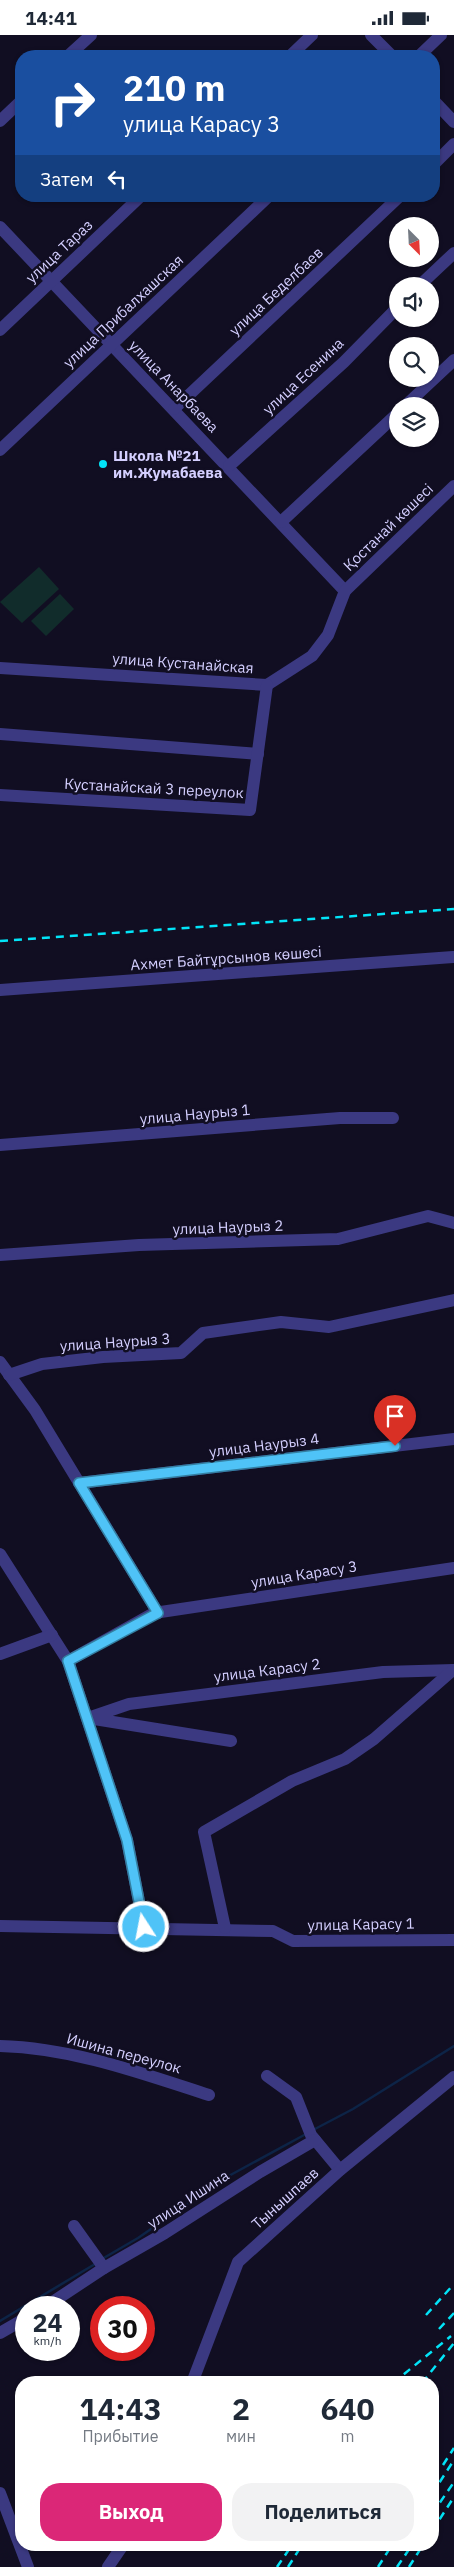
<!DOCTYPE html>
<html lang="ru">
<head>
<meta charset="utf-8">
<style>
  :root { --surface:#fff; --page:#f2f2f3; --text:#1f2937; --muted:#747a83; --accent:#db2777 }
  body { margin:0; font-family:"IBM Plex Sans",sans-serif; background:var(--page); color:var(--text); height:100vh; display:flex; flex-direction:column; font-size:19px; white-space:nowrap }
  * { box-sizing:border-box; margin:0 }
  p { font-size:16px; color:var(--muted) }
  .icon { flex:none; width:28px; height:28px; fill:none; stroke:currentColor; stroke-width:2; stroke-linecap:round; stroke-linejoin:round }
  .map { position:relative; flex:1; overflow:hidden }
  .side { position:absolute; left:15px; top:2341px; width:424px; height:175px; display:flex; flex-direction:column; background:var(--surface); border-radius:20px; box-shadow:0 1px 4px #0004 }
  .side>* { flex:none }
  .top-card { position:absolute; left:15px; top:15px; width:425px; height:152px; border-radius:20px; box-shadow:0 1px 4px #0004; background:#1a4fa0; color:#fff; overflow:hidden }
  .needle { width:32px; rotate:156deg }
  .fabs { position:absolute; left:389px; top:182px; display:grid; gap:10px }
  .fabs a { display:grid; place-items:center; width:50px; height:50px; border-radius:50%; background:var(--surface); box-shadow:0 1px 4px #0004; font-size:25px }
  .speed { position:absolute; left:15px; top:2261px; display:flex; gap:10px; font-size:25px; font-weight:700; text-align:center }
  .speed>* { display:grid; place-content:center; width:65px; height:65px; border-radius:50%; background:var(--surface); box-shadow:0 1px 4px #0004; line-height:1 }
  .speed small { font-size:12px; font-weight:400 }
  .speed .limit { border:8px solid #d22; background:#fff; color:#111 }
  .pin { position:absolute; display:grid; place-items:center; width:42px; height:42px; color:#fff; margin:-51px -21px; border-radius:50% 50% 50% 0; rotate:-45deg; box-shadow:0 0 5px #0007 }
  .pin .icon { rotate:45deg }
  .me { position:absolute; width:55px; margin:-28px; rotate:349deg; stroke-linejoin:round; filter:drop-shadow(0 0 4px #0008) }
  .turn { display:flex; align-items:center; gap:18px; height:105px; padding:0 25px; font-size:22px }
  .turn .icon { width:65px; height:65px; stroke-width:2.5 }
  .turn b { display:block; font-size:35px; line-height:42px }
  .then { display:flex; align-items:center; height:48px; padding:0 25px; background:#0003; gap:10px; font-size:19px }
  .eta { display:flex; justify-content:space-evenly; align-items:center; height:85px; text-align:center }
  .eta b { font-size:30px; font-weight:700; line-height:35px }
  .primary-button { display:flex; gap:10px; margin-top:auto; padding:10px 25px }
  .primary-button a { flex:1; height:58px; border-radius:20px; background:var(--accent); color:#fff; font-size:20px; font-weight:700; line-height:58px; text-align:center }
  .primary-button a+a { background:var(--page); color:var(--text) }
  .status { display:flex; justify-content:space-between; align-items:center; height:35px; padding:0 25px; background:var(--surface); direction:ltr }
  .status svg { height:14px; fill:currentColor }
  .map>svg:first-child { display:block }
  .green { fill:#112c2b }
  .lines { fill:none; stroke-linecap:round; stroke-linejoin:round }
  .stream { stroke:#0d2447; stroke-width:2.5 }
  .minor { stroke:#3b3981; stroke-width:12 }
  .rail { stroke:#02e4f8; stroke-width:2.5; stroke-dasharray:8 6; stroke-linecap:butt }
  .route-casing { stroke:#337fa1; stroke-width:12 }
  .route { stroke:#4fc3f7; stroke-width:9 }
  .poi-dot { fill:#02e4f8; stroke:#110e22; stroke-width:2 }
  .labels { text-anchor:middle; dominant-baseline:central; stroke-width:5; stroke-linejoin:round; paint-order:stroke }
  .street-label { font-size:15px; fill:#d4cfff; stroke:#110e22 }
  .poi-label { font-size:15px; font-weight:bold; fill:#d4cfff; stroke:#110e22; text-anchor:start }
</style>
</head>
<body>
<div class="status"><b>14:41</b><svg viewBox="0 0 49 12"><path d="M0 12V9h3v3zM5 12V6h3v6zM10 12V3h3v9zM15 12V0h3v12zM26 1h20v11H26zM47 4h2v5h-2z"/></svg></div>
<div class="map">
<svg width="454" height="2532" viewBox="0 0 454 2532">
  <rect width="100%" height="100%" fill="#110e22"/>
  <g class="green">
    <path d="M 39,532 L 59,554 L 22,588 L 0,567 Z"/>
    <path d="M 60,559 L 74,574 L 46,601 L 31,586 Z"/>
  </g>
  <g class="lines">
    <g class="stream">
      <path d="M 313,2095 L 353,2074 L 454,2011"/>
      <path d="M 102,2224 L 138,2203 L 225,2143 L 306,2099"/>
      <path d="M 0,2286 L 95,2229"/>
    </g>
    <g class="minor">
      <path d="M 371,0 L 392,21"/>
      <path d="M 68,21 L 91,0"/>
      <path d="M 290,21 L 312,0"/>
      <path d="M 419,21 L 441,0"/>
      <path d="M 434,66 L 454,87"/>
      <path d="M 0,86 L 21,66"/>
      <path d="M 434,129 L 454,109"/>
      <path d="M 0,192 L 345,556"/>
      <path d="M 419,251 L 454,218"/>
      <path d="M 0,295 L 141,161"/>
      <path d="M 405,371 L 454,325"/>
      <path d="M 174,374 L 400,161"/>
      <path d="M 0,415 L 269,161"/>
      <path d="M 229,431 L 344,327 L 398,272"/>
      <path d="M 281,487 L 398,378"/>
      <path d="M 0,633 L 267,650 L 312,621 L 328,600 L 345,556 L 454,451"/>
      <path d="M 0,699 L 258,719"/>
      <path d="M 0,760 L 250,775 L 267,650"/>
      <path d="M 0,955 L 453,922"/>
      <path d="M 0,1110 L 340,1083 L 393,1083"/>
      <path d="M 0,1220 L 139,1210 L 338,1204 L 428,1181 L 454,1188"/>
      <path d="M 0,1327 L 35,1375 L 158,1578"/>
      <path d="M 9,1340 L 42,1329 L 103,1322 L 181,1318 L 203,1298 L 281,1287 L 329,1292 L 454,1265"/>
      <path d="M 79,1448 L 454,1404"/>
      <path d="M 0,1519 L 68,1626 L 127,1805 L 144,1892"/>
      <path d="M 0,1619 L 52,1600"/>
      <path d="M 68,1626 L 154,1578 L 454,1533"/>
      <path d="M 231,1706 L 88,1683 L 129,1669 L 383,1637 L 454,1635"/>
      <path d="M 0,1891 L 273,1896 L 293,1906 L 454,1905"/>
      <path d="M 225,1893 L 204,1797 L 292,1746 L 345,1724 L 374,1704 L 453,1635"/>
      <path d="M 0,2011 C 73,2013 141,2038 209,2060"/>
      <path d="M 267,2041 L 296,2062 L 311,2100 L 340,2135"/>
      <path d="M 74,2191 L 104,2233"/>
      <path d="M 45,2272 L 104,2233 L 165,2198 L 260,2137 L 315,2105"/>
      <path d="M 0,2298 L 26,2283"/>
      <path d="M 192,2348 L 238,2227 L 340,2135 L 454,2042"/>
      <path d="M 0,2458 L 28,2532"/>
      <path d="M 108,2532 L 123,2510"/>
    </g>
    <g class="rail">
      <path d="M 0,906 L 454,874"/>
      <path d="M 426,2280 L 454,2249"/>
      <path d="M 439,2294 L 454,2278"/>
      <path d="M 393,2348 L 451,2301"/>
      <path d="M 422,2348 L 454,2308"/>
      <path d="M 443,2430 L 454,2413"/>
      <path d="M 432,2459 L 454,2425"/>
      <path d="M 432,2479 L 454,2447"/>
      <path d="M 432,2496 L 454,2462"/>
      <path d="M 277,2532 L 292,2510"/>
      <path d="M 288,2532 L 302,2510"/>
      <path d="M 378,2532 L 392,2510"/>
      <path d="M 397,2532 L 412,2510"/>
      <path d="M 409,2532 L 423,2510"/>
    </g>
  </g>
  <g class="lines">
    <defs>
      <path id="route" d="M 144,1892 L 127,1805 L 68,1626 L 158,1578 L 79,1448 L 395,1411"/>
    </defs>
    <use href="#route" class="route-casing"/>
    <use href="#route" class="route"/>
  </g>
  <circle class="poi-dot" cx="103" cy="429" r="5"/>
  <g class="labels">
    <g class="street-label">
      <text transform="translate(59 216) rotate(-43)">улица Тараз</text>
      <text transform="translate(276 256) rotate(-43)">улица Беделбаев</text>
      <text transform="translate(123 276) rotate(-43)">улица Прибалхашская</text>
      <text transform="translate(303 341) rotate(-43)">улица Есенина</text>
      <text transform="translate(174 351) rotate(46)">улица Анарбаева</text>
      <text transform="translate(388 492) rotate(-44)">Қостанай көшесі</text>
      <text transform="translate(183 628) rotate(4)">улица Кустанайская</text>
      <text transform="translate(154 753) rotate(3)">Кустанайскай 3 переулок</text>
      <text transform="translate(226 923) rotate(-4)">Ахмет Байтұрсынов көшесі</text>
      <text transform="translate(195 1079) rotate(-5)">улица Наурыз 1</text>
      <text transform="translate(228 1192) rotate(-2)">улица Наурыз 2</text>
      <text transform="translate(115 1307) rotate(-4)">улица Наурыз 3</text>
      <text transform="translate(264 1410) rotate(-7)">улица Наурыз 4</text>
      <text transform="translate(304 1539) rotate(-9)">улица Карасу 3</text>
      <text transform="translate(267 1635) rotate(-7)">улица Карасу 2</text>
      <text transform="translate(361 1889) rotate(-1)">улица Карасу 1</text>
      <text transform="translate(124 2018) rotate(15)">Ишина переулок</text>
      <text transform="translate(285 2163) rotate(-42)">Тынышпаев</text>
      <text transform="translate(188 2164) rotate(-33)">улица Ишина</text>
    </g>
    <g class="poi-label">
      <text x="113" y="420">Школа №21<tspan x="113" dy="17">им.Жумабаева</tspan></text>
    </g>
  </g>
</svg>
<div class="fabs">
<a><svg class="needle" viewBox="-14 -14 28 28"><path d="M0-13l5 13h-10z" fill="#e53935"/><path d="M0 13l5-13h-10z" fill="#747a83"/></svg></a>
<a><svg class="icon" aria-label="sound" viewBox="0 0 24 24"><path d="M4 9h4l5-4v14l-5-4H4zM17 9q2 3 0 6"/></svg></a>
<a><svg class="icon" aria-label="search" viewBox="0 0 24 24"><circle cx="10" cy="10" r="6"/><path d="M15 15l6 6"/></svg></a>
<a><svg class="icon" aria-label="layers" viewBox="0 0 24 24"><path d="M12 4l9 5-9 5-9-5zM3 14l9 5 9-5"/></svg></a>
</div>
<div class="speed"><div>24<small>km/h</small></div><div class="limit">30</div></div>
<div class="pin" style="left:395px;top:1411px;background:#d93025"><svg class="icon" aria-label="arrive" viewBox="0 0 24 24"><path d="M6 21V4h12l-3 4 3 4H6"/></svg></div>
<svg class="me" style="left:144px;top:1892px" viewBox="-20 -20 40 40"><circle r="17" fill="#4fc3f7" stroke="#fff" stroke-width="3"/><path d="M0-11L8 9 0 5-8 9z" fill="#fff"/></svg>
<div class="top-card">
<div class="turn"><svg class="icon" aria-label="right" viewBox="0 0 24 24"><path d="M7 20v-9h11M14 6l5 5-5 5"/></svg><div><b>210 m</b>улица Карасу 3</div></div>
<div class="then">Затем<svg class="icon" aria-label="left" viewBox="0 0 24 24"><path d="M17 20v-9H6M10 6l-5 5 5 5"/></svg></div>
</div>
<section class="side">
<div class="eta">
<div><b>14:43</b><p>Прибытие</p></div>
<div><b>2</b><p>мин</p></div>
<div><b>640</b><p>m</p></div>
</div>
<div class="primary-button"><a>Выход</a><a>Поделиться</a></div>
</section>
</div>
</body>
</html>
